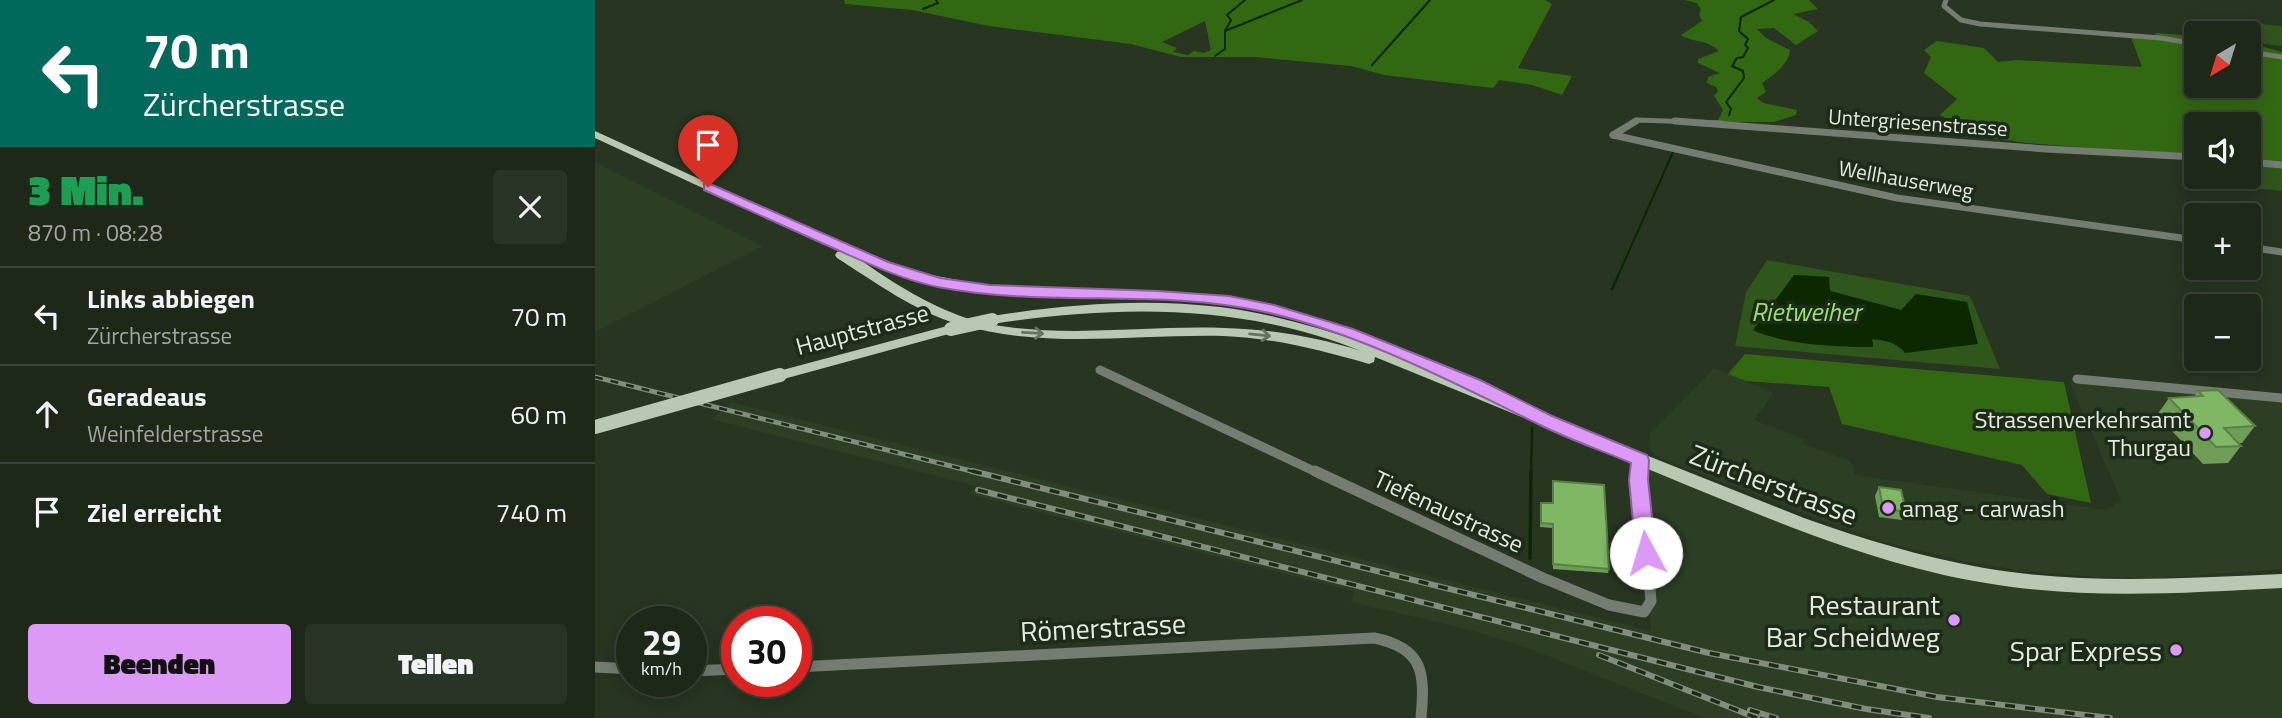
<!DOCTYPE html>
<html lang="de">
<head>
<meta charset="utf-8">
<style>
  :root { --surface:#1d2819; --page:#2a3426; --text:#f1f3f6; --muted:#a0a6a2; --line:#3b4438; --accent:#dc99f5 }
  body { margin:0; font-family:"Titillium Web",sans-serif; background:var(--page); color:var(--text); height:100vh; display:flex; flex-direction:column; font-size:26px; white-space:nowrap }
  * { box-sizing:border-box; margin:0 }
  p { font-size:23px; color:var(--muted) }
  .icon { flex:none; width:38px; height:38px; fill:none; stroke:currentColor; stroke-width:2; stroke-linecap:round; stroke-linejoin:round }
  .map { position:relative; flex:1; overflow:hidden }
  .details { display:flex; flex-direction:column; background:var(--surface); width:595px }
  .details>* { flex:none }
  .banner { background:#00695c; color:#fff; overflow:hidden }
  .needle { width:46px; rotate:218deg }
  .buttons { position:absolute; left:1589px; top:21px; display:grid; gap:14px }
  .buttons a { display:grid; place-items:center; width:77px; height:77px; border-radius:7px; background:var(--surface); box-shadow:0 4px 18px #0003,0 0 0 2px var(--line); font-size:35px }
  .speed { position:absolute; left:21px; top:606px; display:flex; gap:14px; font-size:35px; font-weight:700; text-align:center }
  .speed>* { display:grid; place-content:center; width:91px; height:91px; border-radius:50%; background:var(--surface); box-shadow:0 4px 18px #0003,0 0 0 2px var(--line); line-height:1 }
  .speed small { font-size:18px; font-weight:400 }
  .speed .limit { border:10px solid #d22; background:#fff; color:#111 }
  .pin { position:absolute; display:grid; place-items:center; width:60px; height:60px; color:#fff; margin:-72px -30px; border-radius:50% 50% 50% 0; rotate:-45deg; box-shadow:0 0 7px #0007 }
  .pin .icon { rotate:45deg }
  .me { position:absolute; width:77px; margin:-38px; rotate:354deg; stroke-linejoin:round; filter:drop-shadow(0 0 5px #0008) }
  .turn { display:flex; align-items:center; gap:24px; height:147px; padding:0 28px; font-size:32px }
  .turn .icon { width:91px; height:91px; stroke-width:2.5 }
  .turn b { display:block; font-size:49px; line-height:60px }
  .round { display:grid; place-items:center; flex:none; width:74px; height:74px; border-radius:7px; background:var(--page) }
  .overview { display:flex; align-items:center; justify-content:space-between; height:119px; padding:0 28px }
  h1 { font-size:42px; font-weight:800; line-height:52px; color:#1e9e55 }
  .button { display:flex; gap:14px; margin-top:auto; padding:14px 28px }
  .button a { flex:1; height:80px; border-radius:7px; background:var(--accent); color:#111; font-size:28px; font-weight:800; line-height:80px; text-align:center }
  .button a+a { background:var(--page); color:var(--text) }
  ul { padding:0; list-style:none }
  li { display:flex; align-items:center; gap:21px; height:98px; padding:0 28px; border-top:2px solid var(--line) }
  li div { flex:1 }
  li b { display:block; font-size:26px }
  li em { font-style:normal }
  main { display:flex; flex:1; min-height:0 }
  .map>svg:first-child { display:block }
  .built { fill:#2c3e24 }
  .green { fill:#30571b; fill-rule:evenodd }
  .forest { fill:#336812; fill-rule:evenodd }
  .water { fill:#0c2800 }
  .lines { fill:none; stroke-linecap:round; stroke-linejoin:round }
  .stream-far2 { stroke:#0c2800; stroke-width:2 }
  .stream-far1 { stroke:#0c2800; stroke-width:2.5 }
  .stream { stroke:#0c2800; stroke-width:3.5 }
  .minor-far3 { stroke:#757c72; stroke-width:5 }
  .minor-far2 { stroke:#757c72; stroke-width:7 }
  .minor-far1 { stroke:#757c72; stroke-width:9 }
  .minor { stroke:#757c72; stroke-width:11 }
  .primary { fill:#b9c8b3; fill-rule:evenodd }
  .rail-far1-casing { stroke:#828e7d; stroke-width:5 }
  .rail-casing { stroke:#828e7d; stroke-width:6 }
  .rail-far1 { stroke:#1e2b18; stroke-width:2.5; stroke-dasharray:8; stroke-linecap:butt }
  .rail { stroke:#1e2b18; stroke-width:3.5; stroke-dasharray:10; stroke-linecap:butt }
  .primary-bridge { stroke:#b9c8b3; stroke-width:14 }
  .wall { fill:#6d9d57 }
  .building { fill:#7fb765; stroke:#598047; stroke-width:2 }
  .oneway { stroke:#64725e }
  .route { fill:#dc99f5; stroke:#8f639f; stroke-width:2 }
  .poi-dot { fill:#dc99f5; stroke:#1e2b18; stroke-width:2.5 }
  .labels { text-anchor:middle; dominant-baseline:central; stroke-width:7; stroke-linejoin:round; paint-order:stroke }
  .far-street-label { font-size:21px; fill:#e2ebde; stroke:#1e2b18 }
  .street-label { font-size:24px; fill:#e2ebde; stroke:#1e2b18 }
  .poi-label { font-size:24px; fill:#e2ebde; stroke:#1e2b18; text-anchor:end }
  .water-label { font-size:26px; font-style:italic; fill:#97e075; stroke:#1e2b18 }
  .near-street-label { font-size:28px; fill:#e2ebde; stroke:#1e2b18 }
  .near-poi-label { font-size:28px; fill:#e2ebde; stroke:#1e2b18; text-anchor:end }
</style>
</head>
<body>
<main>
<section class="details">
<div class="banner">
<div class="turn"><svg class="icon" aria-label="left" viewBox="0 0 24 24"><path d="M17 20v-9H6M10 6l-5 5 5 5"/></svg><div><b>70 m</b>Zürcherstrasse</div></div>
</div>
<div class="overview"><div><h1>3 Min.</h1><p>870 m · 08:28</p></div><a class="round"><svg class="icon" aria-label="close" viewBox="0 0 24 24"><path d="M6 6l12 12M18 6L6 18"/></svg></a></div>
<ul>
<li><svg class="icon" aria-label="left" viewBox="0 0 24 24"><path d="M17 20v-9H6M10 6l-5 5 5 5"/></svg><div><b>Links abbiegen</b><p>Zürcherstrasse</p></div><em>70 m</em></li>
<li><svg class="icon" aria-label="ahead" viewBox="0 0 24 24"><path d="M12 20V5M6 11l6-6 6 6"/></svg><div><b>Geradeaus</b><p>Weinfelderstrasse</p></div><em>60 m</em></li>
<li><svg class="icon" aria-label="arrive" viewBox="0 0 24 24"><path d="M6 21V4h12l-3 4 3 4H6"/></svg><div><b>Ziel erreicht</b></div><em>740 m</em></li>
</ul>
<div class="button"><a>Beenden</a><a>Teilen</a></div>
</section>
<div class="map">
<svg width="1687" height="718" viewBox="0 0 1687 718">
  <rect width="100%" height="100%" fill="#273521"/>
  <g class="built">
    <path d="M 0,162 L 168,246 L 0,332 Z"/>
    <path d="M 1119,368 L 1179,393 L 1159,420 L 1209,439 L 1208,444 L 1255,461 L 1260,475 L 1512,510 L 1526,500 L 1474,381 L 1687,401 L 1687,569 L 1565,578 L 1499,577 L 1428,571 L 1367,561 L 1301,545 L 1239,525 L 1065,458 L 1056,451 L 1054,444 L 1055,433 Z"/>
    <path d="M 136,402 L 1056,631 L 1045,460 L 1227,532 L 1442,583 L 1687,581 L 1687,718 L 1109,718 L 927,646 L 872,629 L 756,602 L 760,592 L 374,494 L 381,486 L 116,419 Z"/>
  </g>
  <g class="green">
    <path d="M 1615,19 L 1687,26 L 1687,46 L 1669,44 L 1654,39 L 1654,33 L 1640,33 Z"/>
    <path d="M 1654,162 L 1687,166 L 1687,191 L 1640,186 L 1631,177 L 1654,177 Z"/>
    <path d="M 1172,260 L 1375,296 L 1405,369 L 1140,346 L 1151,292 ZM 1199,275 L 1233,277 L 1235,291 L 1306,310 L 1297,342 L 1277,339 L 1278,346 Z"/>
  </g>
  <g class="forest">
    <path d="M 249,0 L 950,0 L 957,4 L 923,68 L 977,76 L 967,95 L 937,85 L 904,80 L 898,88 L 789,75 L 756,66 L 660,57 L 586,57 L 536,44 L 394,26 L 317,10 L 250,4 ZM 610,21 L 616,50 L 608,53 L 599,51 L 593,55 L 578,52 L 582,48 L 567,42 Z"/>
    <path d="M 1089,0 L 1214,0 L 1223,9 L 1198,14 L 1214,22 L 1223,31 L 1201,45 L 1179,28 L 1162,29 L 1171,38 L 1195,50 C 1193,66 1179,74 1167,83 L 1171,92 L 1162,98 L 1168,103 L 1202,110 L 1201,115 L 1179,122 L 1122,122 L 1128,110 L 1119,96 L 1123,91 L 1121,87 L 1112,83 L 1113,77 L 1125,73 L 1103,63 L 1103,59 L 1124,51 C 1108,37 1099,44 1086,35 L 1107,21 L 1104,14 L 1106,10 L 1102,3 Z"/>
    <path d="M 1559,33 L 1601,36 L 1601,86 L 1654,86 L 1654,43 L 1687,52 L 1687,163 L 1654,161 L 1654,124 L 1601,124 L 1601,156 L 1432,143 L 1389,137 L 1345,115 L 1362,99 L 1329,73 L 1336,57 L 1329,50 L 1342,41 L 1389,48 L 1403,62 L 1422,60 L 1547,67 L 1536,37 L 1561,35 Z"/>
    <path d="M 1150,354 L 1469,382 L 1496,503 L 1452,494 L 1427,465 L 1247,424 L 1234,387 L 1151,381 L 1133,374 Z"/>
  </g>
  <path class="water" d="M 1199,275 L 1234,277 L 1235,291 L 1306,310 L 1321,294 L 1372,302 L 1383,344 L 1310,353 C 1302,343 1292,340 1277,339 L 1278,347 C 1242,347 1190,345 1158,330 Z"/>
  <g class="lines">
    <g class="stream-far2">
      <path d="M 328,9 L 343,3 L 341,0"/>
      <path d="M 630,31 L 707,0"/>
      <path d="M 620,56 L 630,49 L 630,31 L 636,20 L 632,15 L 650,0"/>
      <path d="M 777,65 L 835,0"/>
      <path d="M 1134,115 L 1136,109 L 1131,102 L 1149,78 L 1148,71 L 1137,66 L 1142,58 L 1148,57 L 1153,48 L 1150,45 L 1153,39 L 1144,31 L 1146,17 L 1179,0"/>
      <path d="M 1022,278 L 1078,152"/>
    </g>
    <g class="stream-far1">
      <path d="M 1017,289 L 1023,276"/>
      <path d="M 936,473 L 937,428"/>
    </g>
    <path class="stream" d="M 935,558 L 936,471"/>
    <g class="minor-far3">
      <path d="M 1351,0 L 1349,6 L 1366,20 L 1385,24 L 1566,38 L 1601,44"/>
      <path d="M 1654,52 L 1687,57"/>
      <path d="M 1038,123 L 1043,120 L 1126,123"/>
    </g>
    <g class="minor-far2">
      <path d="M 1080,121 L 1451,149 L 1601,157"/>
      <path d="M 1018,135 L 1302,198 L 1601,240"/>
      <path d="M 1018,135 L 1041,121"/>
      <path d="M 1654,162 L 1687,165"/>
      <path d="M 1654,247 L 1687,252"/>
    </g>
    <g class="minor-far1">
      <path d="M 505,370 L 723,473"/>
      <path d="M 1482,379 L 1687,398"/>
      <path d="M 1044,473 L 1045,460"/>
    </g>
    <g class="minor">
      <path d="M 720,471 L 948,578 L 1014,605 L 1049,612 L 1056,601 L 1044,471"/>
      <path d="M 0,667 L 37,669"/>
      <path d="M 201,667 L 779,638 C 829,648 830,673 826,718"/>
      <path d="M 96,671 L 142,669"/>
    </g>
    <g class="primary">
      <path d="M 0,131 L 204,225 L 320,272 L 395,286 L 564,292 L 570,296 L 564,300 L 395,294 L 343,286 L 312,278 L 196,229 L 0,138 Z"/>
      <path d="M 246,251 C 262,256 278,269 292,278 C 325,299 360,318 399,325 C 476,338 552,325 629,328 C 675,329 722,337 766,351 C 647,303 521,305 397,324 L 390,320 L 397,316 C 473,304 548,298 625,307 C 675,313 723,328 770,343 L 1209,518 C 1268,539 1327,557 1389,568 C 1487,585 1588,578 1687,574 L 1687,588 C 1588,593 1488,600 1391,583 C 1286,566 1187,524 1089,484 C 986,441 883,399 780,357 L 779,362 L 774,364 C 725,350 679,338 628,336 C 539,334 450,350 363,324 C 319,311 280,282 242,258 L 240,255 L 242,252 Z"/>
      <path d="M 356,325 L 361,326 L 363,329 L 361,332 L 185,380 L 178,375 L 180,372 Z"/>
    </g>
    <defs>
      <path id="rail-far1" d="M 0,377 L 384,473"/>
      <g id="rail">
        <path d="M 377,471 L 1114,653 L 1342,697 L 1515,718"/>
        <path d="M 383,490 L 1163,687 L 1271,709 L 1334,718"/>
        <path d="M 1004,655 L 1162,718"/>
        <path d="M 1155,710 L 1181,718"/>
      </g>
    </defs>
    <use href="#rail-far1" class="rail-far1-casing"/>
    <use href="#rail" class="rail-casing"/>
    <use href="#rail-far1" class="rail-far1"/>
    <use href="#rail" class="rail"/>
    <g class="primary-bridge">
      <path d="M 356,329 L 397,320"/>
      <path d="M 0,427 L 185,375"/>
    </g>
  </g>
  <g class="wall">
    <path d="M 1603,391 L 1660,426 L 1647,443 L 1644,443 L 1646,446 L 1633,463 L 1608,464 L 1562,415 L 1574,398 L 1599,397 Z"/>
    <path d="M 958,481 L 1014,569 L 1013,573 L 958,569 L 957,528 L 945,527 L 946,507 L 957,503 Z"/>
    <path d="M 1284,487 L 1311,512 L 1307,520 L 1284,517 L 1280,496 Z"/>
  </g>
  <g class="building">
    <path d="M 1623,390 L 1660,426 L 1629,428 L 1646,446 L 1621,447 L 1574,398 L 1608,396 L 1603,391 Z"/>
    <path d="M 958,481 L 1009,485 L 1014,569 L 958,564 L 958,524 L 946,523 L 946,503 L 958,503 Z"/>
    <path d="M 1284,487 L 1306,490 L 1311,512 L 1288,508 Z"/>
  </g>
  <defs><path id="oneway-shaft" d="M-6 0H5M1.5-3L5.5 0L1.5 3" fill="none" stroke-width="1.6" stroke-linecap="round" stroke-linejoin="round" transform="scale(1.75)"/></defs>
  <g class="oneway">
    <use href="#oneway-shaft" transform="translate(438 333) rotate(3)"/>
    <use href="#oneway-shaft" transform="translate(665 335) rotate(6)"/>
  </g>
  <path class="route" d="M 113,183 L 293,262 L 345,278 L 395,285 L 563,291 L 634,296 L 679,305 L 758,329 L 885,380 L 957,416 L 1052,455 L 1054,460 L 1053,480 L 1061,553 L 1058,558 L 1051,561 L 1044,558 L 1041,553 L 1034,480 L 1036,463 C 1005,450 973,439 943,424 C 857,382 764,333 670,312 C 563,288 451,308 343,287 C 303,279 266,260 229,244 C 189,226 149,208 109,190 L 109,184 Z"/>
  <g class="poi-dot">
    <circle cx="1610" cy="433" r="7"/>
    <circle cx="1293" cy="508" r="7"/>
    <circle cx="1359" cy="620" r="7"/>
    <circle cx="1581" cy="650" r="7"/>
  </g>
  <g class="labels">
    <g class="far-street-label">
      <text transform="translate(1323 122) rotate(4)">Untergriesenstrasse</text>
      <text transform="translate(1311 179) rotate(10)">Wellhauserweg</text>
    </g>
    <g class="street-label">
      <text transform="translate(267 329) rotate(-15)">Hauptstrasse</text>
      <text transform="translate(854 511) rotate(25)">Tiefenaustrasse</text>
    </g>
    <g class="poi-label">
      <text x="1596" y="419">Strassenverkehrsamt<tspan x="1596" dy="28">Thurgau</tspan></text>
      <text x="1307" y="508" text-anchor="start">amag - carwash</text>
    </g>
    <g class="water-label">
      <text x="1211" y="311">Rietweiher</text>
    </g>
    <g class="near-street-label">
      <text transform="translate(1179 484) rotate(21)">Zürcherstrasse</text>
      <text transform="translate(508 627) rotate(-3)">Römerstrasse</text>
    </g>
    <g class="near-poi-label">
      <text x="1345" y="604">Restaurant<tspan x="1345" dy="32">Bar Scheidweg</tspan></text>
      <text x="1567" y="650">Spar Express</text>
    </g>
  </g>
</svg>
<div class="buttons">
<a><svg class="needle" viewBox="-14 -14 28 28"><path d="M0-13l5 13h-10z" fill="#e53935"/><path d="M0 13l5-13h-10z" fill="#a0a6a2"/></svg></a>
<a><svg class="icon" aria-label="sound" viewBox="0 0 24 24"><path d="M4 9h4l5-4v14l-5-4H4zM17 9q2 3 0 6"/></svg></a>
<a>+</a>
<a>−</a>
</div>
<div class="speed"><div>29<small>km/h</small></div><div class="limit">30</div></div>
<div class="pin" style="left:113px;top:187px;background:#d93025"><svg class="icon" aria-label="arrive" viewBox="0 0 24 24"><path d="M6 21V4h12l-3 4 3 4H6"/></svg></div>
<svg class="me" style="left:1051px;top:553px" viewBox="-20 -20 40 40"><circle r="19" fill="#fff"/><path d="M0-13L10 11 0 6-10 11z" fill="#dc99f5"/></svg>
</div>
</main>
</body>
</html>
